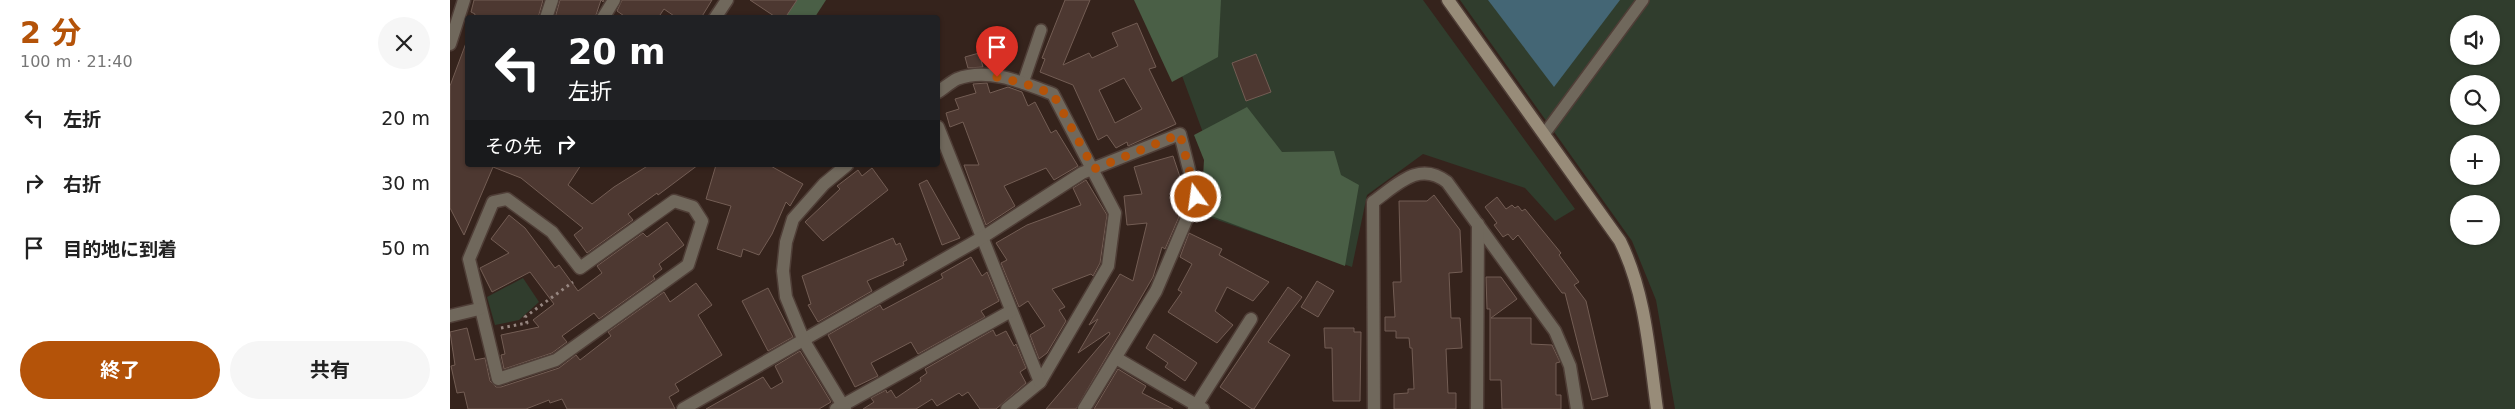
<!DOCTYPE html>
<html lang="ja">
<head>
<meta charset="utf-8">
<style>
  :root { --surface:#fff; --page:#f6f6f6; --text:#222; --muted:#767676; --accent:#b45309 }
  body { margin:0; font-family:"DejaVu Sans","Noto Sans JP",sans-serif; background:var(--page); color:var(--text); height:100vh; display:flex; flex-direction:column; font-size:19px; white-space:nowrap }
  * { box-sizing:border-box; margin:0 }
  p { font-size:16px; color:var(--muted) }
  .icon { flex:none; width:28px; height:28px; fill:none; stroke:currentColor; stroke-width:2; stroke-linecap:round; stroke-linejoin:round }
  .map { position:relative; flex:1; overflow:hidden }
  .side { display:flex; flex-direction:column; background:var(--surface); width:450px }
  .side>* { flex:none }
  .hud { position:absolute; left:15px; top:15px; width:475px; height:152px; border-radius:5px; box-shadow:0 1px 4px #0004; background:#202124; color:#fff; overflow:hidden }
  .fabs { position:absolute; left:2000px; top:15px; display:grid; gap:10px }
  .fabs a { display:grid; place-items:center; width:50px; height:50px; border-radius:50%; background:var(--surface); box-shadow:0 1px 4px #0004; font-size:25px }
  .pin { position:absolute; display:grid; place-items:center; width:42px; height:42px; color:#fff; margin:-51px -21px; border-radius:50% 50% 50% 0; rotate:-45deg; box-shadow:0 0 5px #0007 }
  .pin .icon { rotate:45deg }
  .me { position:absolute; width:55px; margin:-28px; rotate:346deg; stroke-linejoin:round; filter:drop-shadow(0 0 4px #0008) }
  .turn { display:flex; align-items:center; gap:18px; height:105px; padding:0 20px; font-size:22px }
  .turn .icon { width:65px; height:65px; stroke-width:2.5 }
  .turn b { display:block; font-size:35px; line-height:42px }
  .then { display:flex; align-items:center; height:48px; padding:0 20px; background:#0003; gap:10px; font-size:19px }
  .round { display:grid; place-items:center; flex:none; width:52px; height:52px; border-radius:26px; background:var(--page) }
  .overview { display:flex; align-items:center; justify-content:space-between; height:85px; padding:0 20px }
  h1 { font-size:30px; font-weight:700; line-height:38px; color:var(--accent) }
  .primary-button { display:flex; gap:10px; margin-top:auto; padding:10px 20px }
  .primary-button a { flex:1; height:58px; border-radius:30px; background:var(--accent); color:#fff; font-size:20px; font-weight:700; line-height:58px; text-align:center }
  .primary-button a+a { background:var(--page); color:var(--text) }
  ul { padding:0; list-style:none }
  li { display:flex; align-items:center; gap:15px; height:65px; padding:0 20px }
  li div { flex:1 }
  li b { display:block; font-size:19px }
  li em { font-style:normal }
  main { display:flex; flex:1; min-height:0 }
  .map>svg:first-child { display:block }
  .green { fill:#303d2d; fill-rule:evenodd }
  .forest { fill:#4a5f46 }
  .water { fill:#446675 }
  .building { fill:#4d3831; stroke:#735d54; fill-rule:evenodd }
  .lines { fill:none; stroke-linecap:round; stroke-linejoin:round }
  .lane-casing { stroke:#4f3e37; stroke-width:14 }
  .street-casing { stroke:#4f3e37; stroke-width:15 }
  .secondary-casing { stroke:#4f3e37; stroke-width:15 }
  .path { stroke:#968680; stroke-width:3; stroke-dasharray:2.5 4; stroke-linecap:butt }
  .lane { stroke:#70685c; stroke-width:11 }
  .street { stroke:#70685c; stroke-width:12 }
  .secondary { stroke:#988c79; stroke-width:12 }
  .route { stroke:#b45309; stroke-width:9; stroke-dasharray:0 16.2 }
</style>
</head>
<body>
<main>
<section class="side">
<div class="overview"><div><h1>2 分</h1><p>100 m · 21:40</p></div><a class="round"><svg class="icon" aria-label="close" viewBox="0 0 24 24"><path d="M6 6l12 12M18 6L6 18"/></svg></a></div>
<ul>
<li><svg class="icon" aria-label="left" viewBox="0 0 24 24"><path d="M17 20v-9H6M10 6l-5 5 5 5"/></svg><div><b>左折</b></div><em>20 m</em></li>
<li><svg class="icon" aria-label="right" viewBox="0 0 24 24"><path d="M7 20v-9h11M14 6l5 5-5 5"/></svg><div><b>右折</b></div><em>30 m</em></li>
<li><svg class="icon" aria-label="arrive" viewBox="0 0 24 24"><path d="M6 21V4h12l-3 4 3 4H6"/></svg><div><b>目的地に到着</b></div><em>50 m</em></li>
</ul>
<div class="primary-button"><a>終了</a><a>共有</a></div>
</section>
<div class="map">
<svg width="2065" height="409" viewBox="0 0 2065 409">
  <rect width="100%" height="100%" fill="#35231c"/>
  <g class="green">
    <path d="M 704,0 L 973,0 L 1125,209 L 1105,221 L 1075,188 L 973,154 L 917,195 L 902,267 L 759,217 L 762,157 Z"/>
    <path d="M 1010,0 L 2065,0 L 2065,409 L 1225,409 L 1206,300 L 1182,241 ZM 2009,24 L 2041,24 L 2041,56 L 2009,56 ZM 2009,84 L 2041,84 L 2041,116 L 2009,116 ZM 2009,144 L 2041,144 L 2041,176 L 2009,176 ZM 2009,204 L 2041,204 L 2041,236 L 2009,236 Z"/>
    <path d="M 73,278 L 89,302 L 69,320 L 45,325 L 37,297 Z"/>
  </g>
  <g class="forest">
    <path d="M 335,0 L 376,0 L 365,17 L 321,18 Z"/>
    <path d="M 684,0 L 771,0 L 768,57 L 722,82 Z"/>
    <path d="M 797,107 L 832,152 L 884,151 L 891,175 L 909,185 L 895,266 L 751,212 L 754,160 L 744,135 Z"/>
  </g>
  <path class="water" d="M 1038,0 L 1170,0 L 1104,87 Z"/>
  <g class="building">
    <path d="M 24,0 L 93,0 L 88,18 L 24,18 L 25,14 L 21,12 Z"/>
    <path d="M 110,0 L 154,0 L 153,2 L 151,0 L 145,18 L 105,18 Z"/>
    <path d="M 172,0 L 262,0 L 251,18 L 227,18 L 214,9 L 208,18 L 177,18 L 167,11 Z"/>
    <path d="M 300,0 L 347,0 L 335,18 L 327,18 Z"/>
    <path d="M 615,0 L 640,0 L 613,65 L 639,53 L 642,58 L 668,46 L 662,33 L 687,23 L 706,67 L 699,69 L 726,124 L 678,146 L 677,142 L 666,148 L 657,135 L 648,140 L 623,85 L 590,72 L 595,59 L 592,58 ZM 674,78 L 692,109 L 665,123 L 649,90 Z"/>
    <path d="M 16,43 L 18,44 L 18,165 L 131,165 L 118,185 L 142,204 L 164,187 L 199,165 L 248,165 L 208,195 L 207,193 L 178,214 L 183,220 L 137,253 L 124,235 L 133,228 L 71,178 L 43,167 L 14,235 L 0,208 L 0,86 Z"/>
    <path d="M 529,53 L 533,67 L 518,68 L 515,57 Z"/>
    <path d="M 806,54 L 821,92 L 796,101 L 782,63 Z"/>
    <path d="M 537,83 L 540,93 L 558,87 L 572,92 L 578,106 L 585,102 L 601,133 L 606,130 L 628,166 L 604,180 L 596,168 L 554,186 L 565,206 L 536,225 L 514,165 L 529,165 L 513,122 L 500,127 L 496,113 L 509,109 L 505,99 L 526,93 L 523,84 Z"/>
    <path d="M 723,156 L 733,186 L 735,203 L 715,249 L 712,247 L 703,277 L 626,409 L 596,409 L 660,334 L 659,332 L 628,353 L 648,319 L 639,325 L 670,274 L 683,281 L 697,223 L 677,225 L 674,196 L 692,194 L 684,167 Z"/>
    <path d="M 266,165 L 319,165 L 353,184 L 340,206 L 336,202 L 322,234 L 309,255 L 293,249 L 291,257 L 267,249 L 281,206 L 256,199 Z"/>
    <path d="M 422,168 L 438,190 L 373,241 L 355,222 L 390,189 L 387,186 L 408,170 L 412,176 Z"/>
    <path d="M 477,180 L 510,238 L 492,245 L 469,184 Z"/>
    <path d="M 636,180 L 657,215 L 650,263 L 643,276 L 641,274 L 602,289 L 615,307 L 609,310 L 616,321 L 597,353 L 589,359 L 580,335 L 595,326 L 578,301 L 569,307 L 551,263 L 557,260 L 546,243 L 577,225 L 631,205 L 623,188 Z"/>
    <path d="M 984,195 L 1010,230 L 1012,272 L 999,273 L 1001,318 L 1010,318 L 1012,348 L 996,349 L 998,393 L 1006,393 L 1006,409 L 944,409 L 944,394 L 958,393 L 958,389 L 964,389 L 962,348 L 960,348 L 959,338 L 946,338 L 946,331 L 935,331 L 935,317 L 945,317 L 943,282 L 951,282 L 949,201 L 977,201 Z"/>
    <path d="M 1047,197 L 1056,209 L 1062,205 L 1065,208 L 1068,206 L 1072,211 L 1075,209 L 1111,253 L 1109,255 L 1129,282 L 1124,285 L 1136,301 L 1158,396 L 1142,400 L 1115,293 L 1112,293 L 1068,235 L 1063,240 L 1058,234 L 1053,237 L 1044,225 L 1047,223 L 1035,207 Z"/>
    <path d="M 59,215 L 75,228 L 105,268 L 109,265 L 128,291 L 152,273 L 147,266 L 193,233 L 197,237 L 217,222 L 234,245 L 209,264 L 212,269 L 203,276 L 205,279 L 149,319 L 144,313 L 112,336 L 117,342 L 102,353 L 54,369 L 51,355 L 55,354 L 51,335 L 89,327 L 83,320 L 104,304 L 80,272 L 42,292 L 30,268 L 59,253 L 41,239 Z"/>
    <path d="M 739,233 L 772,249 L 769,255 L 819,282 L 803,301 L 777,287 L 765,311 L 783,325 L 767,343 L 718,312 L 732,292 L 728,290 L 742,264 L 730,257 Z"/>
    <path d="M 443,238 L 446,245 L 450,243 L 457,260 L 453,262 L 454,265 L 417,281 L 422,291 L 368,322 L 358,305 L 361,304 L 352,276 Z"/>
    <path d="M 521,257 L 532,276 L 537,272 L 549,301 L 531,311 L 535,317 L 468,354 L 461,342 L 421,363 L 428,376 L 405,387 L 378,335 L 430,305 L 433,310 L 493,278 L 491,274 Z"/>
    <path d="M 1036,277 L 1051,277 L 1067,299 L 1041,318 L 1081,318 L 1081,344 L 1102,345 L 1110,362 L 1106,363 L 1106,395 L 1111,395 L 1111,409 L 1052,409 L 1051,380 L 1040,380 L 1040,309 L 1037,309 Z"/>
    <path d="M 867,281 L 884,291 L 868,317 L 851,307 Z"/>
    <path d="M 246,283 L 262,305 L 248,315 L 272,355 L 225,384 L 229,391 L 219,397 L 225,409 L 117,409 L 112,399 L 100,403 L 99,400 L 76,409 L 18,409 L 14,392 L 7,393 L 1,366 L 5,365 L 0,332 L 17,328 L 25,360 L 35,358 L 40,381 L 46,387 L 51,387 L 109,368 L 126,355 L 130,360 L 161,336 L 158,332 L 214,292 L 220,302 Z"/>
    <path d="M 838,287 L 852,297 L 818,342 L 840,355 L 804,409 L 802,409 L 770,387 Z"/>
    <path d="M 318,288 L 343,337 L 318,351 L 292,301 Z"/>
    <path d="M 874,328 L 904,328 L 904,332 L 911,332 L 910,401 L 883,401 L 882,348 L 875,348 Z"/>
    <path d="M 543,330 L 546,336 L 556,331 L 564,346 L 566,344 L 576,368 L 570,372 L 576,383 L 546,409 L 530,409 L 518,392 L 512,396 L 509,393 L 487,406 L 482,399 L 466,409 L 413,409 L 424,402 L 421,398 L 436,390 L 437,393 L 441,390 L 446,398 L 471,381 L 470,378 L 477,373 L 475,369 Z"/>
    <path d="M 704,334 L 747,363 L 735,381 L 715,367 L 718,363 L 696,348 Z"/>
    <path d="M 350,351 L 381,402 L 369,409 L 256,409 L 313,377 L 321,389 L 333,382 L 325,366 Z"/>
    <path d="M 668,369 L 696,386 L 692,393 L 723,409 L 644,409 Z"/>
  </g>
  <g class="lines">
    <defs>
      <g id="lane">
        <path d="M 573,83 L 591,30"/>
        <path d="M 1095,133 L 1193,0"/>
      </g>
      <g id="street">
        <path d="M 96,18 L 102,0"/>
        <path d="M 153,18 L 164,0"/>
        <path d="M 265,18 L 277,0"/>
        <path d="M 0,44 L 14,0"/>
        <path d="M 488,92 C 494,88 501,82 507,79 C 538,67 574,83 603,94 L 665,213 L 658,266 L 590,382 L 557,409"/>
        <path d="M 488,127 L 590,382"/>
        <path d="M 57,199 L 102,232 L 130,268 L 224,201 L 243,207 L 252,221 L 238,265 L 106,360 L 48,379 L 19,259 L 43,202 Z"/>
        <path d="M 0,316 L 29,309"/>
        <path d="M 666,358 L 753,409"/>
        <path d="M 233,409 L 533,237 L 632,173 L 730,134 L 746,197 L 706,291 L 634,409"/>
        <path d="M 386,409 L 561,311"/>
        <path d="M 395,409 L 354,341 L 336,297 L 333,271 L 336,242 L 343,219 L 374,184 L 397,165"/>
        <path d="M 744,409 L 801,319"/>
        <path d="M 924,409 L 923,202 C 947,185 969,160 997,182 L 1105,331 L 1120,366 L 1127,409"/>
        <path d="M 1027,409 L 1028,224"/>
      </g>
      <path id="secondary" d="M 998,0 L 1170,241 C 1196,294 1199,352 1207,409"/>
    </defs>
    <use href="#lane" class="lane-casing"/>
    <use href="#street" class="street-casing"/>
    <use href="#secondary" class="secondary-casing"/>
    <path class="path" d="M 51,328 L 77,323 L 75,317 L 123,282"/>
    <use href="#lane" class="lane"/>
    <use href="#street" class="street"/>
    <use href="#secondary" class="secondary"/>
  </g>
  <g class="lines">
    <path class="route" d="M 547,77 L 573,83 L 603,94 L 644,169 L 730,134 L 746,197"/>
  </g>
</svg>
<div class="fabs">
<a><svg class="icon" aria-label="sound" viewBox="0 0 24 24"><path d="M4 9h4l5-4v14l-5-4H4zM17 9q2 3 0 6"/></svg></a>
<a><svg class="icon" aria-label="search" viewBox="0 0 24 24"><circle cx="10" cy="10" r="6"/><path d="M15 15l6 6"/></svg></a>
<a>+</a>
<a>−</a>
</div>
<div class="pin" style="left:547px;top:77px;background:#d93025"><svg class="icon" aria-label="arrive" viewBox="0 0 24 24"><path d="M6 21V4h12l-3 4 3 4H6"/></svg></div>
<svg class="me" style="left:746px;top:197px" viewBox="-20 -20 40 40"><circle r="17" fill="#b45309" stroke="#fff" stroke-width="3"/><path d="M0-11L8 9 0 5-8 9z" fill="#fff"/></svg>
<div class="hud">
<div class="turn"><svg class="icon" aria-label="left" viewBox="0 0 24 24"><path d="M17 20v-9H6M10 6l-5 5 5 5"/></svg><div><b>20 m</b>左折</div></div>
<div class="then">その先<svg class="icon" aria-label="right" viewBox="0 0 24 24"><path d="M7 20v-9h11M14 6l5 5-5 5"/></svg></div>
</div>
</div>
</main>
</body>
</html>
